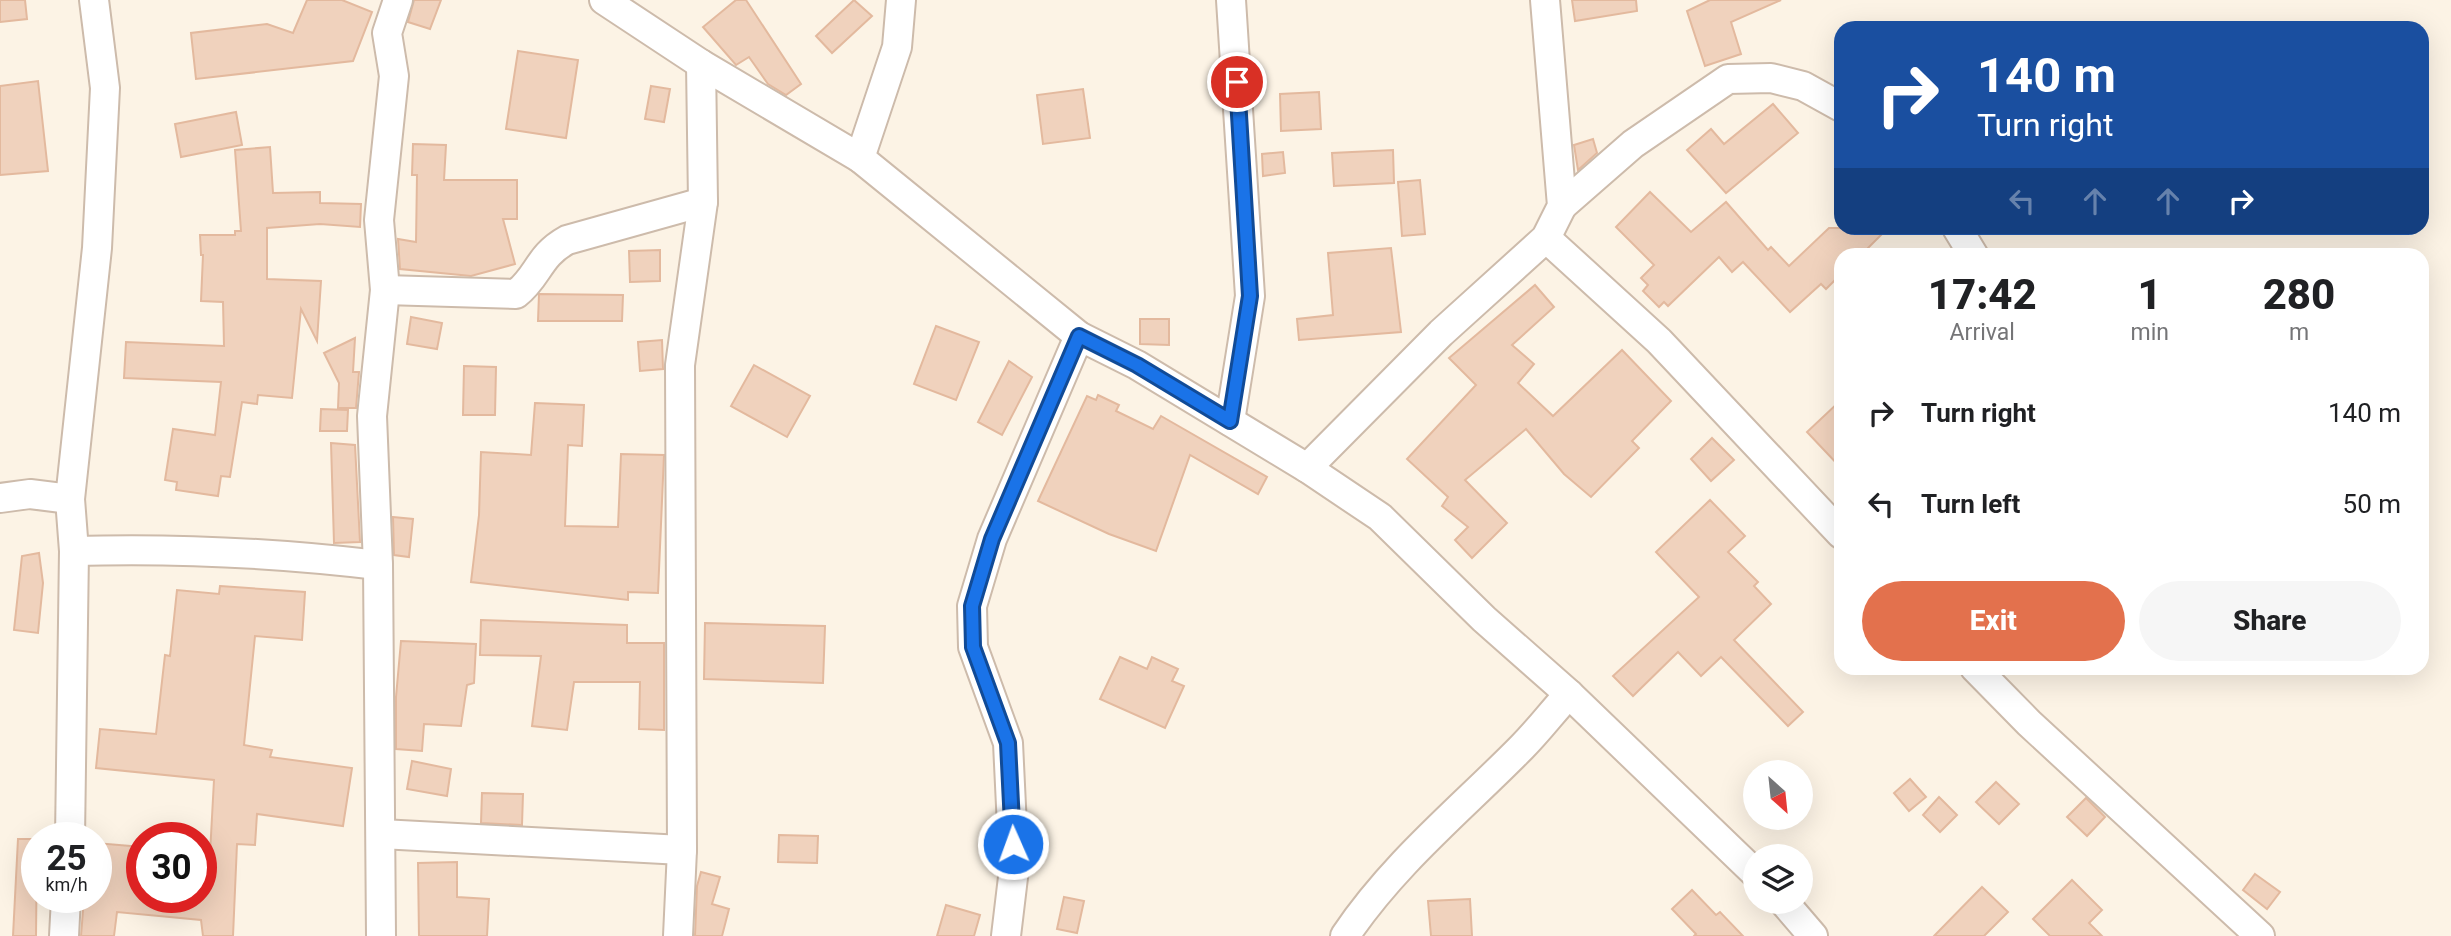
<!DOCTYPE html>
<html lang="en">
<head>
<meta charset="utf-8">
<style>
  :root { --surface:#fff; --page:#f6f6f6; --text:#202124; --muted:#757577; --accent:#e3714d }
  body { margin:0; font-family:Roboto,sans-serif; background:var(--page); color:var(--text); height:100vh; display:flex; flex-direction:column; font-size:26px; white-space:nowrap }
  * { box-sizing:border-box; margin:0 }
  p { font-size:23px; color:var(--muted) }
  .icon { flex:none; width:38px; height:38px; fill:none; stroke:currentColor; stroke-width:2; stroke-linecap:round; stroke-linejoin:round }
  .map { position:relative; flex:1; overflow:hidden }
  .sheet { position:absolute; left:1834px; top:248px; width:595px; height:427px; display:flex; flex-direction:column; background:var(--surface); border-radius:21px; box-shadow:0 7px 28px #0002 }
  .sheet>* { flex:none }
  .banner { position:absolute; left:1834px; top:21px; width:595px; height:214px; border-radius:21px; box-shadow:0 7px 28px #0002; background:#1a4fa0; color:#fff; overflow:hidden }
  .needle { width:46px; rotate:153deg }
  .buttons { position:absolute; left:1743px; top:760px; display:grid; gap:14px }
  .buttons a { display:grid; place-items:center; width:70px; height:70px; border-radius:50%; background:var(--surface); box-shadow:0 7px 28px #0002; font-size:35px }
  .speed { position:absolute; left:21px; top:822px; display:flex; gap:14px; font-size:35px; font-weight:700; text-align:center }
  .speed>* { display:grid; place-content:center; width:91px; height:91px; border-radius:50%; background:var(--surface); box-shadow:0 7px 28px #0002; line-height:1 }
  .speed small { font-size:18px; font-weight:400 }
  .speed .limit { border:10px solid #d22; background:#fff; color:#111 }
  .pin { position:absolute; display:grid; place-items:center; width:60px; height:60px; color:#fff; margin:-30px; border:4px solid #fff; border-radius:50%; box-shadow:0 2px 7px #0007 }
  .me { position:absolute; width:77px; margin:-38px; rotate:358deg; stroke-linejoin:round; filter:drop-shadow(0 0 5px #0008) }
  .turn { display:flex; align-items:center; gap:24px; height:147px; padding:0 28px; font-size:32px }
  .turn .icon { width:91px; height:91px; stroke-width:2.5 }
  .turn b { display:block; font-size:49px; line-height:60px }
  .lanes { display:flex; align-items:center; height:66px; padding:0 28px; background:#0003; justify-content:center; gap:35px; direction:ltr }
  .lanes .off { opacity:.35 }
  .eta { display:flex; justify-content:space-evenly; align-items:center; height:119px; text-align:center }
  .eta b { font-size:42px; font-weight:800; line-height:49px }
  .button { display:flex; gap:14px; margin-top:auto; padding:14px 28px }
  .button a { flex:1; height:80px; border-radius:42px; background:var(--accent); color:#fff; font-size:28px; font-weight:800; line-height:80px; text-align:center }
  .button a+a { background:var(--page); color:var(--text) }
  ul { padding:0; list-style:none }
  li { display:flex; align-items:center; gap:21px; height:91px; padding:0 28px }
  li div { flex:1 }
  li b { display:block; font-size:26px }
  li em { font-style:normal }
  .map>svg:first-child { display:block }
  .building { fill:#f0d2bd; stroke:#e3b99e; stroke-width:2 }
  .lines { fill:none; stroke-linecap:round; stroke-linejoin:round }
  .minor-casing { stroke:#cdbbab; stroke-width:32 }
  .minor { stroke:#fff; stroke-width:28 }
  .route-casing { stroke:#114b97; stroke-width:18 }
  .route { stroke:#1a73e8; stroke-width:12 }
</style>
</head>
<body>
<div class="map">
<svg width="2451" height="936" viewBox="0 0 2451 936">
  <rect width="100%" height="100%" fill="#fcf3e5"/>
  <g class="building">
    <path d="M 0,0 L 25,0 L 27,19 L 0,22 Z"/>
    <path d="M 307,0 L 342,0 L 372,12 L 353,61 L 196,79 L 191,33 L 267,24 L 293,33 Z"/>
    <path d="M 414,0 L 441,0 L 430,29 L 408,22 Z"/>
    <path d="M 736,0 L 746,0 L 801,84 L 786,95 L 768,84 L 749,57 L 736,65 L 703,27 Z"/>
    <path d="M 854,0 L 872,16 L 832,53 L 816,36 Z"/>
    <path d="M 1572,0 L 1636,0 L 1637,11 L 1575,21 Z"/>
    <path d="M 1710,0 L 1781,0 L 1731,22 L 1741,54 L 1705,66 L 1687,11 Z"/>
    <path d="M 518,51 L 578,60 L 566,138 L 506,129 Z"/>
    <path d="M 38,81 L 48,171 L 0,175 L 0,86 Z"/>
    <path d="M 651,86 L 670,89 L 664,122 L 645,119 Z"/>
    <path d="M 1083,89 L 1090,138 L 1043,144 L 1037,95 Z"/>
    <path d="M 1319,92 L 1321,129 L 1281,131 L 1280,94 Z"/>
    <path d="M 1773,104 L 1798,133 L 1726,193 L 1687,150 L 1711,129 L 1724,144 Z"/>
    <path d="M 236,112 L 242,145 L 181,157 L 175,124 Z"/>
    <path d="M 1593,139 L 1597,153 L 1578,170 L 1574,145 Z"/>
    <path d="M 413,144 L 446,145 L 444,180 L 517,180 L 517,219 L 503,219 L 515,264 L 471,276 L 400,269 L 398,239 L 416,242 L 417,175 L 412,175 Z"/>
    <path d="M 270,147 L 273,193 L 320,192 L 320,203 L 361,204 L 360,227 L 320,224 L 267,228 L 267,279 L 321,281 L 317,341 L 301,309 L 292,398 L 258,395 L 257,404 L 242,402 L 230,477 L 221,476 L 218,496 L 176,490 L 177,482 L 165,480 L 173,429 L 215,435 L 221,382 L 124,378 L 126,342 L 224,346 L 223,302 L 201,301 L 203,255 L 201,255 L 200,235 L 235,235 L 235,231 L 241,231 L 235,150 Z"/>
    <path d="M 1393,150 L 1394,183 L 1334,186 L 1332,153 Z"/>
    <path d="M 1283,152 L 1285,173 L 1263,176 L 1262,154 Z"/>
    <path d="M 1420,180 L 1425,234 L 1402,236 L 1398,182 Z"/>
    <path d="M 1650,192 L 1691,232 L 1726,202 L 1768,250 L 1771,247 L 1789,266 L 1829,228 L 1888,228 L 1860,256 L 1841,256 L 1841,274 L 1826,289 L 1821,284 L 1790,312 L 1743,262 L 1732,272 L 1719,257 L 1668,306 L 1664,302 L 1659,307 L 1643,291 L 1648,285 L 1641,278 L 1654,265 L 1616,227 Z"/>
    <path d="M 1391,248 L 1401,332 L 1299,340 L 1297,319 L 1333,315 L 1328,253 Z"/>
    <path d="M 660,250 L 660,281 L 630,282 L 629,251 Z"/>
    <path d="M 1535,285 L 1554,307 L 1512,345 L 1534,364 L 1518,383 L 1553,416 L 1622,350 L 1671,401 L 1632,441 L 1639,448 L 1591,497 L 1564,474 L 1526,429 L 1465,480 L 1507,523 L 1472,558 L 1455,540 L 1468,527 L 1442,506 L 1448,497 L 1407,459 L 1476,385 L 1449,358 Z"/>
    <path d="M 539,294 L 623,295 L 622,321 L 538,321 Z"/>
    <path d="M 411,317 L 442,323 L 437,349 L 407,344 Z"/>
    <path d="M 1140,319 L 1169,319 L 1169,345 L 1140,344 Z"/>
    <path d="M 936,326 L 979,342 L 956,400 L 914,384 Z"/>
    <path d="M 355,338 L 353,372 L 359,372 L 356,408 L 338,408 L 339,383 L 324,353 Z"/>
    <path d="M 662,340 L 663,369 L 640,371 L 638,342 Z"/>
    <path d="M 1009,361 L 1032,377 L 1002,435 L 978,422 Z"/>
    <path d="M 754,365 L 810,396 L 787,437 L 731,406 Z"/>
    <path d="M 464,366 L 496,367 L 495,415 L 463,415 Z"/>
    <path d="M 1098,395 L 1119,405 L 1116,411 L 1153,429 L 1161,416 L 1267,477 L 1258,494 L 1190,455 L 1156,551 L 1109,534 L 1038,501 L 1087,396 L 1096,400 Z"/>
    <path d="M 1841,400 L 1841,468 L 1807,432 Z"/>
    <path d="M 535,403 L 584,405 L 582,446 L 568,445 L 565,526 L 618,527 L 621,454 L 664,455 L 658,593 L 628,592 L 628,600 L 471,582 L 479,515 L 481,452 L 531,455 Z"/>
    <path d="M 321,409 L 348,410 L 347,431 L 320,431 Z"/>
    <path d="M 1712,438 L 1734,460 L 1711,481 L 1691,459 Z"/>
    <path d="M 331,443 L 355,445 L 360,542 L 334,543 Z"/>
    <path d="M 1710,500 L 1745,536 L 1728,552 L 1758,582 L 1754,586 L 1771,604 L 1734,640 L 1803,712 L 1788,726 L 1721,657 L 1701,676 L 1678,652 L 1633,696 L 1613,676 L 1699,597 L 1656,552 Z"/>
    <path d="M 393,517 L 413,519 L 409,557 L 394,555 Z"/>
    <path d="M 39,553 L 43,583 L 38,633 L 14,630 L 22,556 Z"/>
    <path d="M 220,586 L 305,592 L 302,640 L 255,636 L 244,745 L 272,750 L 270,757 L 352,768 L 343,826 L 257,814 L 255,845 L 237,844 L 233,936 L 203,936 L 201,920 L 117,912 L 114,936 L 81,936 L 84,898 L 96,898 L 96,843 L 142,847 L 142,898 L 201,898 L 201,853 L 210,854 L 214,780 L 96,768 L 100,729 L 156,734 L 165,655 L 170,656 L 177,590 L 219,594 Z"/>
    <path d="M 481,620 L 627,625 L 627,643 L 664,643 L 664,730 L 639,729 L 640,682 L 574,682 L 567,730 L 532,726 L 541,656 L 480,655 Z"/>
    <path d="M 705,623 L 825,626 L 823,683 L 704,679 Z"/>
    <path d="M 401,641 L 476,644 L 474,683 L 467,685 L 461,726 L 424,724 L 422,751 L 396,749 L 396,697 Z"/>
    <path d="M 1120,657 L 1147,669 L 1152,657 L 1178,669 L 1172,681 L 1184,686 L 1165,728 L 1100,699 Z"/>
    <path d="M 412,761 L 451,769 L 447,796 L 407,789 Z"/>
    <path d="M 1910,779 L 1926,797 L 1909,811 L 1894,793 Z"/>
    <path d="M 1996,782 L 2019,804 L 1999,824 L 1976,802 Z"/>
    <path d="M 482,793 L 523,794 L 522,825 L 481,823 Z"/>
    <path d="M 1939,797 L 1957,815 L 1940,832 L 1923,815 Z"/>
    <path d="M 2086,798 L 2105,817 L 2087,836 L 2067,817 Z"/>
    <path d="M 779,835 L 818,836 L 817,863 L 778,862 Z"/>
    <path d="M 18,839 L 37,839 L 36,936 L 13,936 Z"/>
    <path d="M 457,862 L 457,897 L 489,899 L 487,936 L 419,936 L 418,863 Z"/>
    <path d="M 701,872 L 720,877 L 712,904 L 729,909 L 722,936 L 695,936 L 697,886 Z"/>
    <path d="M 2255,874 L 2280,892 L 2267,909 L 2243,890 Z"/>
    <path d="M 2072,880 L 2102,910 L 2089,923 L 2102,936 L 2050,936 L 2033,919 Z"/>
    <path d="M 1982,887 L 2008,912 L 1984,936 L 1934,936 Z"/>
    <path d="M 1692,890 L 1716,915 L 1720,912 L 1743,936 L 1694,936 L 1696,934 L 1672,909 Z"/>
    <path d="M 1064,897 L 1084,901 L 1077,933 L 1057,929 Z"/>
    <path d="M 1470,899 L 1472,936 L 1431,936 L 1428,901 Z"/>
    <path d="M 946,905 L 980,915 L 974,936 L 937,936 Z"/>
  </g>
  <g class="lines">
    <defs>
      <g id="minor">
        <path d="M 604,0 L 701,64 L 860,158 L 1079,336 L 1137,365 L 1307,468 L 1380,517 L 1484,619 L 1569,694 L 1755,873"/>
        <path d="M 860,158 L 897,47 L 901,0"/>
        <path d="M 1562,206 L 1633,144 L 1728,79 L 1771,78 L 1803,86 L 1841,107"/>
        <path d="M 1957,228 L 1974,256"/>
        <path d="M 1546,238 L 1659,341 L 1841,534"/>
        <path d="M 385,290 L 516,294 C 539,276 538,256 567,240 L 703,202"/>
        <path d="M 1230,421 L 1250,296 L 1231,0"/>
        <path d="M 1307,468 L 1441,333 L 1546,238 L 1562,206 L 1545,0"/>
        <path d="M 0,498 L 30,494 L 70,499"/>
        <path d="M 74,551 C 176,548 277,553 378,565"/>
        <path d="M 1975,668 L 2029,723 L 2260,936"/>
        <path d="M 381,834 L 682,850"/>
        <path d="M 70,838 L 74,551 L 70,499 L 97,248 L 105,88 L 94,0"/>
        <path d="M 1783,901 L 1813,936"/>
        <path d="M 64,936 L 66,898"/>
        <path d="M 381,936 L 378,565 L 372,416 L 385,290 L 379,220 L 394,76 L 387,33 L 398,0"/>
        <path d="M 678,936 L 682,850 L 680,365 L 703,202 L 701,64"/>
        <path d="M 1006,936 L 1014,869 L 1008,743 L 973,647 L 972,606 L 992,539 L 1079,336"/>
        <path d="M 1345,936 C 1394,863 1461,809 1522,747 C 1539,730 1553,711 1569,694"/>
      </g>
    </defs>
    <use href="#minor" class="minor-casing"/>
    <use href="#minor" class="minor"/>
  </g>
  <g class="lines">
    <defs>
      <path id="route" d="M 1013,844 L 1008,743 L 973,647 L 972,606 L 992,539 L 1079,336 L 1137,365 L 1230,421 L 1250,296 L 1237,82"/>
    </defs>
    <use href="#route" class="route-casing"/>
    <use href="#route" class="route"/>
  </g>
</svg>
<div class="buttons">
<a><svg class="needle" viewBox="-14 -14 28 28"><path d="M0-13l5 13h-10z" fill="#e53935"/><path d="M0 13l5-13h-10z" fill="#757577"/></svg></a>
<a><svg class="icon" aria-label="layers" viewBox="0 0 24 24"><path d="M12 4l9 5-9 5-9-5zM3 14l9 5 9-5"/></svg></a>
</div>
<div class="speed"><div>25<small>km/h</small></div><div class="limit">30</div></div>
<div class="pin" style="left:1237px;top:82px;background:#d93025"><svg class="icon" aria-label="arrive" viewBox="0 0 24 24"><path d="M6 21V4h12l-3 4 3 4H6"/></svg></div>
<svg class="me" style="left:1013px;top:844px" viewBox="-20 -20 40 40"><circle r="17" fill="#1a73e8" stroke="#fff" stroke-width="3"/><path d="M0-11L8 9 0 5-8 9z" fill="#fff"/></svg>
<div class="banner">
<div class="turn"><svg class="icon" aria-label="right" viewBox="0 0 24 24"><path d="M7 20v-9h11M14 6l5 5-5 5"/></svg><div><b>140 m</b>Turn right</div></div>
<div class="lanes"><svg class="icon off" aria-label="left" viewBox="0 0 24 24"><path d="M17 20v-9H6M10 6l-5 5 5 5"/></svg><svg class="icon off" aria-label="ahead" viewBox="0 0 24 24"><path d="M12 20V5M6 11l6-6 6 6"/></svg><svg class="icon off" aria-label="ahead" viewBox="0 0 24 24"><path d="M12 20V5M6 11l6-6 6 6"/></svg><svg class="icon" aria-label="right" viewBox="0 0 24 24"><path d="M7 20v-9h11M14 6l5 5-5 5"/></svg></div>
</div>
<section class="sheet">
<div class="eta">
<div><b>17:42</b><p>Arrival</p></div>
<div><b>1</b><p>min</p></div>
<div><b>280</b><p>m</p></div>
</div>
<ul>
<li><svg class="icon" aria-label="right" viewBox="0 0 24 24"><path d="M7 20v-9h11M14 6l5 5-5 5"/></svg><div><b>Turn right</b></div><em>140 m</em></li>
<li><svg class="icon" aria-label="left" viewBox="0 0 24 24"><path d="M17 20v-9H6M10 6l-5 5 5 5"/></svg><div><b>Turn left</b></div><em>50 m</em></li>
</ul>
<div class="button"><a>Exit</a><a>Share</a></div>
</section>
</div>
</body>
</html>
